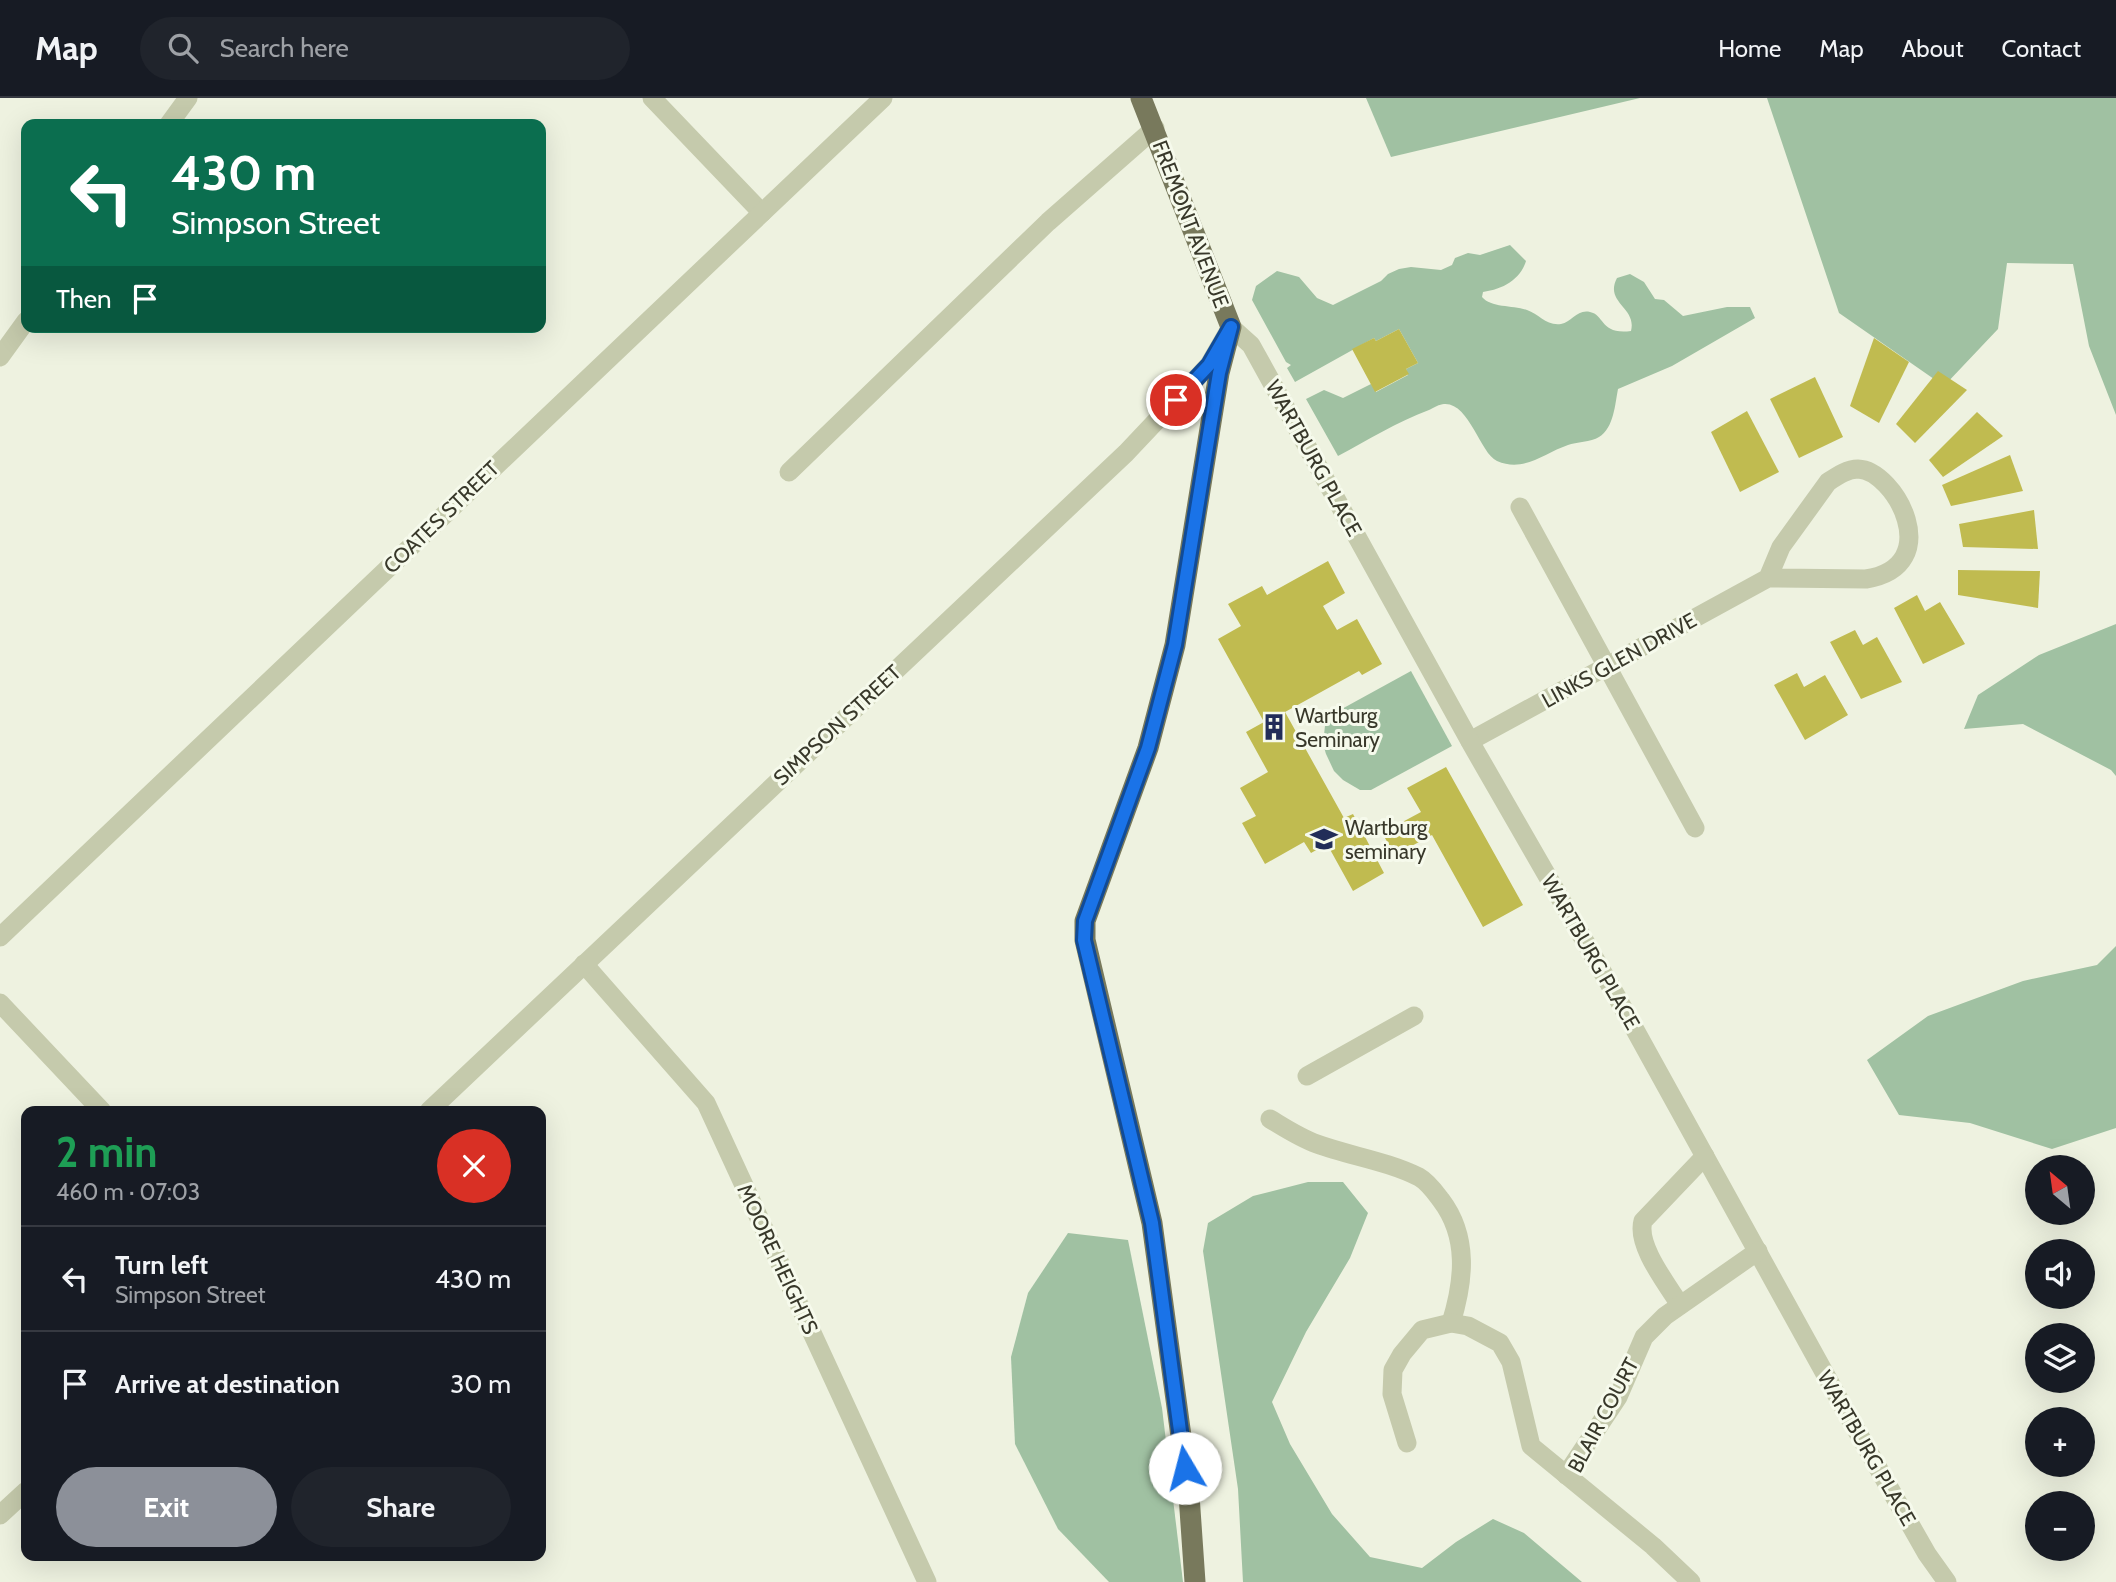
<!DOCTYPE html>
<html lang="en">
<head>
<meta charset="utf-8">
<style>
  :root { --surface:#171b24; --page:#20242c; --text:#f1f3f6; --muted:#9ea1a6; --line:#363941; --accent:#8c9099 }
  body { margin:0; font-family:Cabin,sans-serif; background:var(--page); color:var(--text); height:100vh; display:flex; flex-direction:column; font-size:26px; white-space:nowrap }
  * { box-sizing:border-box; margin:0 }
  p { font-size:23px; color:var(--muted) }
  .icon { flex:none; width:38px; height:38px; fill:none; stroke:currentColor; stroke-width:2; stroke-linecap:round; stroke-linejoin:round }
  .map { position:relative; flex:1; overflow:hidden }
  .side { position:absolute; left:21px; top:1008px; width:525px; height:455px; display:flex; flex-direction:column; background:var(--surface); border-radius:14px; box-shadow:0 7px 28px #0002 }
  .side>* { flex:none }
  .hud { position:absolute; left:21px; top:21px; width:525px; height:214px; border-radius:14px; box-shadow:0 7px 28px #0002; background:#0b6e4f; color:#fff; overflow:hidden }
  .needle { width:46px; rotate:331deg }
  .buttons { position:absolute; left:2025px; top:1057px; display:grid; gap:14px }
  .buttons a { display:grid; place-items:center; width:70px; height:70px; border-radius:50%; background:var(--surface); box-shadow:0 7px 28px #0002; font-size:35px }
  .pin { position:absolute; display:grid; place-items:center; width:60px; height:60px; color:#fff; margin:-30px; border:4px solid #fff; border-radius:50%; box-shadow:0 2px 7px #0007 }
  .me { position:absolute; width:77px; margin:-38px; rotate:352deg; stroke-linejoin:round; filter:drop-shadow(0 0 5px #0008) }
  .turn { display:flex; align-items:center; gap:24px; height:147px; padding:0 35px; font-size:32px }
  .turn .icon { width:91px; height:91px; stroke-width:2.5 }
  .turn b { display:block; font-size:49px; line-height:60px }
  .then { display:flex; align-items:center; height:66px; padding:0 35px; background:#0003; gap:14px; font-size:26px }
  .round { display:grid; place-items:center; flex:none; width:74px; height:74px; border-radius:37px; background:var(--page) }
  .overview { display:flex; align-items:center; justify-content:space-between; height:119px; padding:0 35px }
  h1 { font-size:42px; font-weight:700; line-height:52px; color:#1e9e55 }
  .action { display:flex; gap:14px; margin-top:auto; padding:14px 35px }
  .action a { flex:1; height:80px; border-radius:42px; background:var(--accent); color:#fff; font-size:28px; font-weight:700; line-height:80px; text-align:center }
  .action a+a { background:var(--page); color:var(--text) }
  ul { padding:0; list-style:none }
  li { display:flex; align-items:center; gap:21px; height:105px; padding:0 35px; border-top:2px solid var(--line) }
  li div { flex:1 }
  li b { display:block; font-size:26px }
  li em { font-style:normal }
  header { display:flex; align-items:center; gap:42px; box-sizing:border-box; height:98px; padding:0 35px; background:var(--surface); border-bottom:2px solid var(--line) }
  header strong { font-size:33px }
  nav { display:flex; gap:38px; margin-inline-start:auto; font-size:24px }
  .search { width:490px; height:63px; background:var(--page); display:flex; align-items:center; gap:18px; box-sizing:border-box; padding:0 24px; border-radius:38px; color:var(--muted); font-size:26px }
  .map>svg:first-child { display:block }
  .green { fill:#a0c1a2 }
  .building { fill:#c0bb50 }
  .lines { fill:none; stroke-linecap:round; stroke-linejoin:round }
  .minor { stroke:#c5caac; stroke-width:19 }
  .major { stroke:#78795c; stroke-width:21 }
  .route-casing { stroke:#114b97; stroke-width:18 }
  .route { stroke:#1a73e8; stroke-width:12 }
  .labels { text-anchor:middle; dominant-baseline:central; stroke-width:6; stroke-linejoin:round; paint-order:stroke }
  .street-label { font-size:21px; fill:#38382a; stroke:#f6faec }
  .poi-label { font-size:21px; fill:#38382a; stroke:#f6faec; text-anchor:start }
</style>
</head>
<body>
<header>
<strong>Map</strong>
<div class="search"><svg class="icon" aria-label="search" viewBox="0 0 24 24"><circle cx="10" cy="10" r="6"/><path d="M15 15l6 6"/></svg>Search here</div>
<nav><a>Home</a><a>Map</a><a>About</a><a>Contact</a></nav>
</header>
<div class="map">
<svg width="2116" height="1484" viewBox="0 0 2116 1484">
  <rect width="100%" height="100%" fill="#eef2e0"/>
  <g class="green">
    <path d="M 1366,0 L 1640,0 L 1391,59 Z"/>
    <path d="M 1767,0 L 2116,0 L 2116,317 L 2089,248 L 2073,166 L 2007,165 L 1998,231 L 1944,288 L 1839,215 Z"/>
    <path d="M 1510,147 L 1526,163 C 1520,182 1503,191 1483,194 L 1482,199 C 1491,210 1513,207 1527,212 C 1539,216 1546,228 1561,226 C 1572,224 1577,211 1590,214 C 1605,217 1600,237 1631,233 C 1637,209 1604,205 1617,180 L 1630,176 L 1644,184 L 1655,201 L 1664,202 L 1683,218 L 1727,209 L 1750,209 L 1755,220 L 1672,268 L 1618,291 C 1615,306 1614,330 1599,339 C 1591,344 1576,344 1568,347 C 1544,355 1524,375 1497,363 C 1480,355 1469,304 1444,306 C 1440,306 1433,310 1429,312 C 1397,324 1368,342 1338,358 L 1306,301 L 1324,292 L 1343,300 L 1371,286 L 1376,294 L 1408,277 L 1406,271 L 1418,265 L 1399,231 L 1376,243 L 1374,240 L 1295,284 L 1287,270 L 1291,267 L 1286,264 L 1252,202 L 1256,188 L 1277,173 L 1299,179 L 1317,200 L 1333,207 L 1381,183 L 1388,176 L 1399,171 L 1411,169 L 1441,172 L 1452,167 L 1455,160 L 1468,155 L 1480,157 Z"/>
    <path d="M 2116,526 L 2116,678 L 2111,672 L 2023,626 L 1964,631 L 1978,597 L 2039,557 Z"/>
    <path d="M 1411,573 L 1452,648 L 1371,692 L 1360,692 L 1343,682 L 1334,673 L 1326,656 L 1323,646 L 1325,628 L 1329,618 Z"/>
    <path d="M 2116,848 L 2116,1030 L 2052,1051 L 1970,1025 L 1899,1017 L 1867,962 L 1928,918 L 2023,883 L 2097,867 Z"/>
    <path d="M 1308,1084 L 1343,1084 L 1368,1115 L 1350,1160 L 1306,1234 L 1272,1304 L 1290,1346 L 1332,1416 L 1370,1459 L 1422,1470 L 1456,1444 L 1493,1421 L 1524,1435 L 1582,1484 L 1243,1484 L 1238,1391 L 1203,1153 L 1208,1125 L 1253,1098 Z"/>
    <path d="M 1068,1135 L 1128,1142 L 1162,1310 L 1183,1484 L 1109,1484 L 1058,1431 L 1015,1346 L 1011,1259 L 1028,1195 Z"/>
  </g>
  <g class="building">
    <path d="M 1399,231 L 1418,265 L 1406,271 L 1409,276 L 1375,294 L 1352,251 L 1374,240 L 1376,243 Z"/>
    <path d="M 1874,240 L 1909,264 L 1879,325 L 1850,308 Z"/>
    <path d="M 1938,273 L 1967,292 L 1915,345 L 1896,326 Z"/>
    <path d="M 1815,279 L 1843,339 L 1799,360 L 1770,301 Z"/>
    <path d="M 1747,313 L 1779,374 L 1740,394 L 1711,334 Z"/>
    <path d="M 1977,314 L 2003,338 L 1943,379 L 1929,362 Z"/>
    <path d="M 2010,357 L 2023,393 L 1951,408 L 1942,387 Z"/>
    <path d="M 2034,412 L 2038,451 L 1963,449 L 1959,426 Z"/>
    <path d="M 1328,463 L 1345,495 L 1323,508 L 1337,532 L 1357,521 L 1382,566 L 1362,577 L 1359,573 L 1285,614 L 1344,720 L 1353,716 L 1384,775 L 1353,793 L 1327,746 L 1311,755 L 1304,744 L 1265,766 L 1242,725 L 1256,718 L 1240,690 L 1268,674 L 1246,634 L 1264,624 L 1218,541 L 1241,528 L 1228,506 L 1262,488 L 1267,497 Z"/>
    <path d="M 1958,472 L 2040,473 L 2038,510 L 1958,497 Z"/>
    <path d="M 1917,497 L 1925,513 L 1940,504 L 1965,546 L 1923,566 L 1894,510 Z"/>
    <path d="M 1855,532 L 1863,547 L 1877,539 L 1902,584 L 1861,601 L 1830,544 Z"/>
    <path d="M 1797,575 L 1804,589 L 1825,577 L 1848,617 L 1805,642 L 1774,587 Z"/>
    <path d="M 1446,669 L 1523,807 L 1483,829 L 1432,737 L 1395,757 L 1382,735 L 1421,714 L 1407,690 Z"/>
  </g>
  <g class="lines">
    <g class="minor">
      <path d="M 652,0 L 762,115"/>
      <path d="M 169,26 L 188,0"/>
      <path d="M 0,259 L 26,223"/>
      <path d="M 789,374 L 1048,124 L 1155,30"/>
      <path d="M 1520,409 L 1695,730"/>
      <path d="M 1470,643 L 1768,480 L 1781,449 L 1828,384 C 1837,378 1847,371 1858,371 C 1895,372 1947,468 1866,481 L 1768,480"/>
      <path d="M 0,839 L 883,0"/>
      <path d="M 584,866 L 706,1005 L 927,1484"/>
      <path d="M 0,905 L 102,1013"/>
      <path d="M 1307,978 L 1414,918"/>
      <path d="M 429,1013 L 1126,355 L 1209,267 L 1231,229 L 1251,247 L 1472,647 L 1618,901 L 1845,1312 L 1927,1456 L 1947,1484"/>
      <path d="M 1270,1021 C 1285,1030 1300,1040 1317,1046 C 1350,1058 1387,1063 1419,1079 C 1428,1084 1435,1094 1441,1102 C 1469,1139 1464,1183 1451,1225"/>
      <path d="M 1680,1207 C 1667,1186 1636,1147 1643,1123 L 1705,1058"/>
      <path d="M 1407,1345 L 1392,1296 L 1393,1272 L 1402,1256 L 1422,1232 L 1451,1225 L 1468,1228 L 1500,1245 L 1511,1264 L 1531,1348 L 1653,1448 L 1691,1484"/>
      <path d="M 1566,1377 L 1618,1299 L 1644,1239 L 1665,1218 L 1758,1153"/>
      <path d="M 0,1417 L 26,1393"/>
    </g>
    <path class="major" d="M 1141,0 L 1231,229 L 1219,275 L 1175,547 L 1148,650 L 1085,823 L 1085,842 L 1152,1125 L 1189,1397 L 1195,1484"/>
  </g>
  <g class="lines">
    <defs>
      <path id="route" d="M 1176,302 L 1209,267 L 1231,229 L 1219,275 L 1175,547 L 1148,650 L 1085,823 L 1084,842 L 1152,1125 L 1185,1370"/>
    </defs>
    <use href="#route" class="route-casing"/>
    <use href="#route" class="route"/>
  </g>
  <defs>
    <symbol id="building-bare" viewBox="-9 -9 18 18"><path d="M-4-6H4V6H1V3H-1V6H-4ZM-2.5-4.3h1.7v1.8h-1.7ZM.8-4.3h1.7v1.8H.8ZM-2.5-1h1.7V.8h-1.7ZM.8-1h1.7V.8H.8Z" fill="#222d58" stroke="#f6faec" stroke-width="2.5" paint-order="stroke"/></symbol>
    <symbol id="university-bare" viewBox="-9 -9 18 18"><path d="M0-5L7-2L0 1L-7-2ZM-4 1L0 2.5L4 1V4Q0 6-4 4Z" fill="#222d58" stroke="#f6faec" stroke-width="2.5" paint-order="stroke"/></symbol>
  </defs>
  <g fill-rule="evenodd">
    <use href="#building-bare" x="1255" y="610" width="38" height="38"/>
    <use href="#university-bare" x="1305" y="722" width="38" height="38"/>
  </g>
  <g class="labels">
    <g class="street-label">
      <text transform="translate(1191 126) rotate(69)">FREMONT AVENUE</text>
      <text transform="translate(1314 360) rotate(61)">WARTBURG PLACE</text>
      <text transform="translate(441 419) rotate(-44)">COATES STREET</text>
      <text transform="translate(1619 562) rotate(-29)">LINKS GLEN DRIVE</text>
      <text transform="translate(837 627) rotate(-43)">SIMPSON STREET</text>
      <text transform="translate(1591 854) rotate(60)">WARTBURG PLACE</text>
      <text transform="translate(778 1161) rotate(65)">MOORE HEIGHTS</text>
      <text transform="translate(1603 1317) rotate(-62)">BLAIR COURT</text>
      <text transform="translate(1867 1350) rotate(60)">WARTBURG PLACE</text>
    </g>
    <g class="poi-label">
      <text x="1295" y="617">Wartburg<tspan x="1295" dy="24">Seminary</tspan></text>
      <text x="1345" y="729">Wartburg<tspan x="1345" dy="24">seminary</tspan></text>
    </g>
  </g>
</svg>
<div class="buttons">
<a><svg class="needle" viewBox="-14 -14 28 28"><path d="M0-13l5 13h-10z" fill="#e53935"/><path d="M0 13l5-13h-10z" fill="#9ea1a6"/></svg></a>
<a><svg class="icon" aria-label="sound" viewBox="0 0 24 24"><path d="M4 9h4l5-4v14l-5-4H4zM17 9q2 3 0 6"/></svg></a>
<a><svg class="icon" aria-label="layers" viewBox="0 0 24 24"><path d="M12 4l9 5-9 5-9-5zM3 14l9 5 9-5"/></svg></a>
<a>+</a>
<a>−</a>
</div>
<div class="pin" style="left:1176px;top:302px;background:#d93025"><svg class="icon" aria-label="arrive" viewBox="0 0 24 24"><path d="M6 21V4h12l-3 4 3 4H6"/></svg></div>
<svg class="me" style="left:1185px;top:1370px" viewBox="-20 -20 40 40"><circle r="19" fill="#fff"/><path d="M0-13L10 11 0 6-10 11z" fill="#1a73e8"/></svg>
<div class="hud">
<div class="turn"><svg class="icon" aria-label="left" viewBox="0 0 24 24"><path d="M17 20v-9H6M10 6l-5 5 5 5"/></svg><div><b>430 m</b>Simpson Street</div></div>
<div class="then">Then<svg class="icon" aria-label="arrive" viewBox="0 0 24 24"><path d="M6 21V4h12l-3 4 3 4H6"/></svg></div>
</div>
<section class="side">
<div class="overview"><div><h1>2 min</h1><p>460 m · 07:03</p></div><a class="round" style="background:#d93025;color:#fff"><svg class="icon" aria-label="close" viewBox="0 0 24 24"><path d="M6 6l12 12M18 6L6 18"/></svg></a></div>
<ul>
<li><svg class="icon" aria-label="left" viewBox="0 0 24 24"><path d="M17 20v-9H6M10 6l-5 5 5 5"/></svg><div><b>Turn left</b><p>Simpson Street</p></div><em>430 m</em></li>
<li><svg class="icon" aria-label="arrive" viewBox="0 0 24 24"><path d="M6 21V4h12l-3 4 3 4H6"/></svg><div><b>Arrive at destination</b></div><em>30 m</em></li>
</ul>
<div class="action"><a>Exit</a><a>Share</a></div>
</section>
</div>
</body>
</html>
